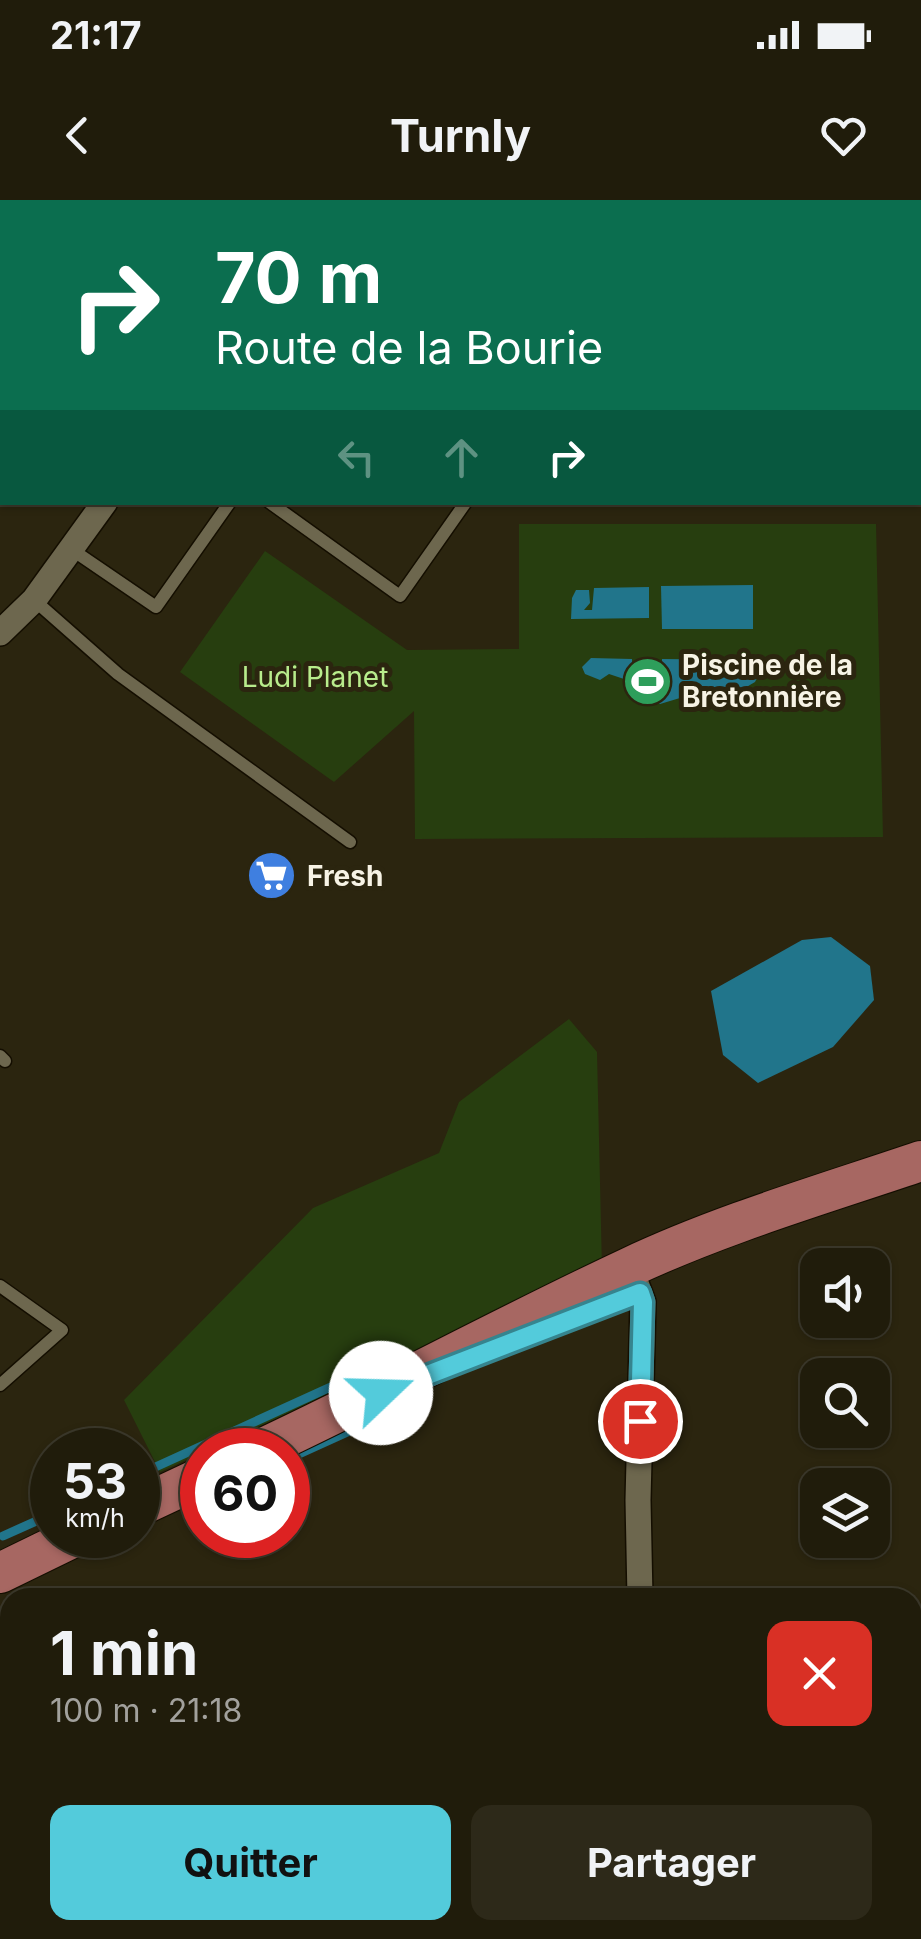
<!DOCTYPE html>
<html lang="fr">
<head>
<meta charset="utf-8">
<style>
  :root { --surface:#201c0b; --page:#2d2919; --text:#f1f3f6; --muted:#a2a19d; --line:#3d3a2c; --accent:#53cbdb }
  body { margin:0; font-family:Inter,sans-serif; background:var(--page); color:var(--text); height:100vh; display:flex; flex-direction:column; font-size:38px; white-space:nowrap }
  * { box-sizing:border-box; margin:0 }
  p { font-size:32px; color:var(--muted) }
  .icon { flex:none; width:55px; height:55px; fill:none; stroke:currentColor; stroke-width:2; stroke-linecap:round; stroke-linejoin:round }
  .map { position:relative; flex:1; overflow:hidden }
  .side { position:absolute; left:0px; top:1388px; width:922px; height:352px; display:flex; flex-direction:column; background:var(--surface); border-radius:30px 30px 0 0; box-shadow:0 2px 8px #0004,0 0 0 2px var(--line) }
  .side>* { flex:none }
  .top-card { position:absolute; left:0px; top:0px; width:922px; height:305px; box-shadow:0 2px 8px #0004,0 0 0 2px var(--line); background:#0b6e4f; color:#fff; overflow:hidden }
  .tools { position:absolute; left:800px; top:1048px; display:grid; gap:20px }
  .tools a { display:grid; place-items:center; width:90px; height:90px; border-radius:20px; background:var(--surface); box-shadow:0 2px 8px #0004,0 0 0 2px var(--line); font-size:50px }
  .speed { position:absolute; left:30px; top:1228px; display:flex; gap:20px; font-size:50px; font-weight:700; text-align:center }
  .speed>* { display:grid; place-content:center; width:130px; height:130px; border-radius:50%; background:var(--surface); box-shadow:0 2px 8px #0004,0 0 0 2px var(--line); line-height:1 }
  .speed small { font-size:25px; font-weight:400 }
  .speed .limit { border:15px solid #d22; background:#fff; color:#111 }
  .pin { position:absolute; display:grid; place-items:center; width:85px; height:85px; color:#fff; margin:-42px; border:5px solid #fff; border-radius:50%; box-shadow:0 2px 10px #0007 }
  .me { position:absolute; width:110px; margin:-55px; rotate:69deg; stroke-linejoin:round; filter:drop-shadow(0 0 8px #0008) }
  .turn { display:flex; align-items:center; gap:35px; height:210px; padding:0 50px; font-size:45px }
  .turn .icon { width:130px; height:130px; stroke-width:2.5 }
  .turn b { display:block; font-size:70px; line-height:85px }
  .lanes { display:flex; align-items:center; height:95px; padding:0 50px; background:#0003; justify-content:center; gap:50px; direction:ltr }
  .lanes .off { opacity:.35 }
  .round { display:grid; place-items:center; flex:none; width:105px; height:105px; border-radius:20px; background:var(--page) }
  .head { display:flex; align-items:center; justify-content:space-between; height:170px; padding:0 50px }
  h1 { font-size:60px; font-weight:700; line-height:75px }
  .cta { display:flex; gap:20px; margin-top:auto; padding:20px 50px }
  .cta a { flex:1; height:115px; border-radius:20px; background:var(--accent); color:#111; font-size:40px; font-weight:700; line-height:115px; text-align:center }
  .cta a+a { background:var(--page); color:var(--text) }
  .status { display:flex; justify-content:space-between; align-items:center; height:70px; padding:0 50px; background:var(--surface); direction:ltr }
  .status svg { height:28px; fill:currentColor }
  header { display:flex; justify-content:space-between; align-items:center; height:130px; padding:0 50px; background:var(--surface); font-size:45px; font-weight:700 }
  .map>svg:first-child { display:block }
  .green { fill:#273e0f }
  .water { fill:#21758b }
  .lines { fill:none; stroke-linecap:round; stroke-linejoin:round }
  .stream { stroke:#21758b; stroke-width:9 }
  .service-casing { stroke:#140e00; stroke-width:15 }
  .minor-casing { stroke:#140e00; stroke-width:28 }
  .secondary-casing { stroke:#140e00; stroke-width:38 }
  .primary-casing { stroke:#140e00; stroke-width:42 }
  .service { stroke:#6d674e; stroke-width:12 }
  .minor { stroke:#6d674e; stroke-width:25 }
  .secondary { stroke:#8a6758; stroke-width:35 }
  .primary { stroke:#a76762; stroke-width:40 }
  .route-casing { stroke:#36848e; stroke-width:25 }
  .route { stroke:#53cbdb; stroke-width:18 }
  .labels { text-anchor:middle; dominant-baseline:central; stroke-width:10; stroke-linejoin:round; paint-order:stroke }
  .poi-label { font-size:28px; font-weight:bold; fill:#f7f3e5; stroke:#2b250f; text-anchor:start }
  .park-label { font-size:28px; fill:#b8ec8c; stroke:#2b250f }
</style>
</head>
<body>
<div class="status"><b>21:17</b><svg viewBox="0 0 49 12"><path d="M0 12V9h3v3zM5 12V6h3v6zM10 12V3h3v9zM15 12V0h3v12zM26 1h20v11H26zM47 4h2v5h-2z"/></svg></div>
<header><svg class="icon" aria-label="back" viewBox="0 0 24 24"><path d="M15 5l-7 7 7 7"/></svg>Turnly<svg class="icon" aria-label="heart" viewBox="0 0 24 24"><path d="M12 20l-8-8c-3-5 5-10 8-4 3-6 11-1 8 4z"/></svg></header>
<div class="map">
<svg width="921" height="1739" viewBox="0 0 921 1739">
  <rect width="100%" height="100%" fill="#2b250f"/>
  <g class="green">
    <path d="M 0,0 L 338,0 L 2,2 L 2,40 Z"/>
    <path d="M 519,324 L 876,324 L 883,637 L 415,639 L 414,511 L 334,582 L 180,472 L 265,351 L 407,450 L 519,449 Z"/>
    <path d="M 569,819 L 597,852 L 602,1069 L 160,1272 L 124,1200 L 313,1008 L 439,953 L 459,902 Z"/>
  </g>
  <g class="water">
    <path d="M 753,385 L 753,429 L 662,429 L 661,386 Z"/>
    <path d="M 649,387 L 649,418 L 571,419 L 572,398 L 576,390 L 589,390 L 590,403 L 584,410 L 592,410 L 594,388 Z"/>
    <path d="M 591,458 L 632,459 L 632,477 L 627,480 L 609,474 L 600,480 L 585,474 L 582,467 Z"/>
    <path d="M 662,459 L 751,460 L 759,474 L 755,482 L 726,499 L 713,494 L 692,507 L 680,498 L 660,504 L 654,501 L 652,493 L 662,480 Z"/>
    <path d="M 831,737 L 870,766 L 874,800 L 833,847 L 758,883 L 723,855 L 711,791 L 802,740 Z"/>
  </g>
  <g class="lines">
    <g class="stream">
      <path d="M 288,1259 L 374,1220"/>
      <path d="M 138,1275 L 357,1175"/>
      <path d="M 3,1336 L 52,1314"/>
      <path d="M 87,1348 L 117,1335"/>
    </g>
    <defs>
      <g id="service">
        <path d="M 269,302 L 400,396 L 466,302"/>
        <path d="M 71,349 L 156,407 L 230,302"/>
        <path d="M 34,400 L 118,474 L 350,642"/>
        <path d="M 0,856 L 5,861"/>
        <path d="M 0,1086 L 62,1130 L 0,1185"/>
      </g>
      <g id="minor">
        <path d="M 920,65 L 921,65"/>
        <path d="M 0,433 L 34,400 L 105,302"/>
        <path d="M 630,1067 L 643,1102 L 638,1300 L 640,1398"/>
        <path d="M 627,1739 L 627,1730"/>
      </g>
      <g id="secondary">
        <path d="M 910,0 L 910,2"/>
        <path d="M 920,35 L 921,37"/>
      </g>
      <g id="primary">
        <path d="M 259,1250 C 383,1192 504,1126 628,1068 C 721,1024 824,994 921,961"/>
        <path d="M 138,1307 L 202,1277"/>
        <path d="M 0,1373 L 78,1335"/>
      </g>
    </defs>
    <use href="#service" class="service-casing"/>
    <use href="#minor" class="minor-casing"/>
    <use href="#secondary" class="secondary-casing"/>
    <use href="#primary" class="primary-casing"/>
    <use href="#service" class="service"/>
    <use href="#minor" class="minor"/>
    <use href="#secondary" class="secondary"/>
    <use href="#primary" class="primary"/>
  </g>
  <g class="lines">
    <defs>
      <path id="route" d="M 381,1193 L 640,1093 L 643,1102 L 640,1221"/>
    </defs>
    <use href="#route" class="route-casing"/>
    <use href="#route" class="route"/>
  </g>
  <defs>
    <symbol id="stadium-disc" viewBox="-11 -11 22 22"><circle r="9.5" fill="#2e9e5b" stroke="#2b250f"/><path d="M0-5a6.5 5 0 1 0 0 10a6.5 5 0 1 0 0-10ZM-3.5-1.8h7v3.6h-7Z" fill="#fff"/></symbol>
    <symbol id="supermarket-disc" viewBox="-11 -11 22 22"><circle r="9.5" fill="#3f7fe0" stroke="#2b250f"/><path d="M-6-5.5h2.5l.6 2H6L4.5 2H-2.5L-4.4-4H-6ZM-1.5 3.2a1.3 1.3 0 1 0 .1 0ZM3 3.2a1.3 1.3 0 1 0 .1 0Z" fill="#fff"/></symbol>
  </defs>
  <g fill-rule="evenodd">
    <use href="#stadium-disc" x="620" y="454" width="55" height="55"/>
    <use href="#supermarket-disc" x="244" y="648" width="55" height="55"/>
  </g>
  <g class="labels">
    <g class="poi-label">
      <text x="682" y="465">Piscine de la<tspan x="682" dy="32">Bretonnière</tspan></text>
      <text x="307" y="676">Fresh</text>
    </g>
    <g class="park-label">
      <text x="315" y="477">Ludi Planet</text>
    </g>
  </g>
</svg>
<div class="tools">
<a><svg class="icon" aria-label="sound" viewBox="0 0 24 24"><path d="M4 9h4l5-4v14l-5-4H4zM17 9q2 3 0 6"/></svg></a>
<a><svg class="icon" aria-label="search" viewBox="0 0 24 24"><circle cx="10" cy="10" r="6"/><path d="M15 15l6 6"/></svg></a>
<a><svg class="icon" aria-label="layers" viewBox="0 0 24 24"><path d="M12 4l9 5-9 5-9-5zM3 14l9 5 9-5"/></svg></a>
</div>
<div class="speed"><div>53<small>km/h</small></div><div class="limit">60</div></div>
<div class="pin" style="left:640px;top:1221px;background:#d93025"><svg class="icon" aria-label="arrive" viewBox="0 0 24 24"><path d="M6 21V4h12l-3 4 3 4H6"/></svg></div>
<svg class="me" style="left:381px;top:1193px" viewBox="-20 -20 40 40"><circle r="19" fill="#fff"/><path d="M0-13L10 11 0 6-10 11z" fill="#53cbdb"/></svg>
<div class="top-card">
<div class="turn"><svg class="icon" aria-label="right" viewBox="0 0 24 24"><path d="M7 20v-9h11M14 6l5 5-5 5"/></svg><div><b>70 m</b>Route de la Bourie</div></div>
<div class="lanes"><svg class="icon off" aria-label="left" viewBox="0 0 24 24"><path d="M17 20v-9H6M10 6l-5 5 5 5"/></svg><svg class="icon off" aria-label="ahead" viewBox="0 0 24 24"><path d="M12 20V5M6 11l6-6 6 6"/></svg><svg class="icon" aria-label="right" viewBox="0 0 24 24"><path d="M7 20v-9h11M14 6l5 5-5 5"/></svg></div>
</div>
<section class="side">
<div class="head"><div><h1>1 min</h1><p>100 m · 21:18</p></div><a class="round" style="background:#d93025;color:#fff"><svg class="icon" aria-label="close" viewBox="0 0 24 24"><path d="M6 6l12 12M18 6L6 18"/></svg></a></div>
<div class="cta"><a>Quitter</a><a>Partager</a></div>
</section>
</div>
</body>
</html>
